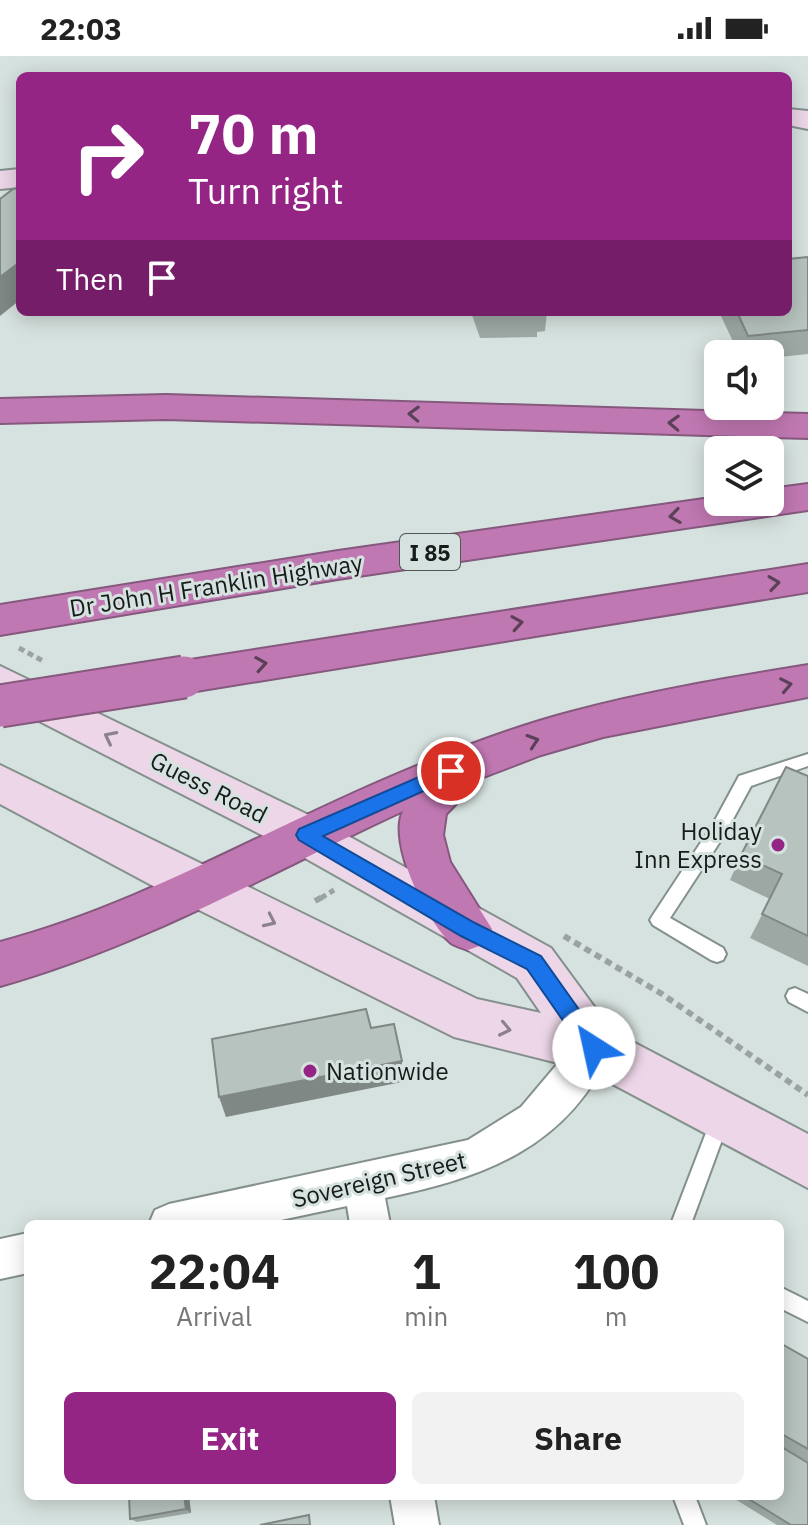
<!DOCTYPE html>
<html lang="en">
<head>
<meta charset="utf-8">
<style>
  :root { --surface:#fff; --page:#f2f2f2; --text:#222; --muted:#767676; --accent:#942585 }
  body { margin:0; font-family:"IBM Plex Sans",sans-serif; background:var(--page); color:var(--text); height:100vh; display:flex; flex-direction:column; font-size:30px; white-space:nowrap }
  * { box-sizing:border-box; margin:0 }
  p { font-size:26px; color:var(--muted) }
  .icon { flex:none; width:44px; height:44px; fill:none; stroke:currentColor; stroke-width:2; stroke-linecap:round; stroke-linejoin:round }
  .map { position:relative; flex:1; overflow:hidden }
  .panel { position:absolute; left:24px; top:1164px; width:760px; height:280px; display:flex; flex-direction:column; background:var(--surface); border-radius:12px; box-shadow:0 4px 20px #0003 }
  .panel>* { flex:none }
  .banner { position:absolute; left:16px; top:16px; width:776px; height:244px; border-radius:12px; box-shadow:0 4px 20px #0003; background:#942585; color:#fff; overflow:hidden }
  .tools { position:absolute; left:704px; top:284px; display:grid; gap:16px }
  .tools a { display:grid; place-items:center; width:80px; height:80px; border-radius:12px; background:var(--surface); box-shadow:0 4px 20px #0003; font-size:40px }
  .pin { position:absolute; display:grid; place-items:center; width:68px; height:68px; color:#fff; margin:-34px; border:4px solid #fff; border-radius:50%; box-shadow:0 2px 8px #0007 }
  .me { position:absolute; width:88px; margin:-44px; rotate:325deg; stroke-linejoin:round; filter:drop-shadow(0 0 6px #0008) }
  .turn { display:flex; align-items:center; gap:28px; height:168px; padding:0 40px; font-size:36px }
  .turn .icon { width:104px; height:104px; stroke-width:2.5 }
  .turn b { display:block; font-size:56px; line-height:68px }
  .then { display:flex; align-items:center; height:76px; padding:0 40px; background:#0003; gap:16px; font-size:30px }
  .eta { display:flex; justify-content:space-evenly; align-items:center; height:136px; text-align:center }
  .eta b { font-size:48px; font-weight:700; line-height:56px }
  .primary-button { display:flex; gap:16px; margin-top:auto; padding:16px 40px }
  .primary-button a { flex:1; height:92px; border-radius:12px; background:var(--accent); color:#fff; font-size:32px; font-weight:700; line-height:92px; text-align:center }
  .primary-button a+a { background:var(--page); color:var(--text) }
  .status { display:flex; justify-content:space-between; align-items:center; height:56px; padding:0 40px; background:var(--surface); direction:ltr }
  .status svg { height:22px; fill:currentColor }
  .map>svg:first-child { display:block }
  .lines { fill:none; stroke-linecap:round; stroke-linejoin:round }
  .service-casing { stroke:#84908c; stroke-width:4 }
  .minor-casing { stroke:#84908c; stroke-width:4 }
  .secondary-casing { stroke:#84908c; stroke-width:4 }
  .motorway-casing { stroke:#85587d; stroke-width:4 }
  .path-far1 { stroke:#9aa3a1; stroke-width:5; stroke-dasharray:6 4; stroke-linecap:butt }
  .path { stroke:#9aa3a1; stroke-width:6; stroke-dasharray:7 5; stroke-linecap:butt }
  .service { fill:#fff; fill-rule:evenodd }
  .minor { fill:#fff; fill-rule:evenodd }
  .secondary { fill:#ecd6e8; fill-rule:evenodd }
  .motorway { fill:#c078b2; fill-rule:evenodd }
  .motorway-bridge-casing { stroke:#85587d; stroke-width:45; stroke-linecap:butt }
  .motorway-bridge { stroke:#c078b2; stroke-width:41 }
  .wall { fill:#9da8a4 }
  .shaded-wall { fill:#808886 }
  .building { fill:#b7c3bf; stroke:#808886; stroke-width:2 }
  .oneway { stroke:#5b4157 }
  .oneway2 { stroke:#8c828c }
  .route { fill:#1a73e8; stroke:#114b97; stroke-width:2 }
  .poi-dot { fill:#942585; stroke:#d6e2df; stroke-width:3 }
  .labels { text-anchor:middle; dominant-baseline:central; stroke-width:6; stroke-linejoin:round; paint-order:stroke }
  .shield { fill:#d6e2df; stroke:#505756; stroke-width:2 }
  .shield-label { font-size:22px; font-weight:bold; fill:#171c1b }
  .street-label { font-size:24px; fill:#171c1b; stroke:#d6e2df }
  .poi-label { font-size:24px; fill:#171c1b; stroke:#d6e2df; text-anchor:end }
</style>
</head>
<body>
<div class="status"><b>22:03</b><svg viewBox="0 0 49 12"><path d="M0 12V9h3v3zM5 12V6h3v6zM10 12V3h3v9zM15 12V0h3v12zM26 1h20v11H26zM47 4h2v5h-2z"/></svg></div>
<div class="map">
<svg width="808" height="1469" viewBox="0 0 808 1469">
  <rect width="100%" height="100%" fill="#d6e2df"/>
  <g class="lines">
    <defs>
      <g id="service">
        <path d="M 808,698 L 808,710 L 751,730 L 725,778 L 670,862 L 723,892 L 726,898 L 723,904 L 717,906 L 711,904 L 653,869 L 650,864 L 653,859 L 713,768 L 739,720 Z"/>
        <path d="M 795,932 L 808,938 L 808,956 L 789,946 L 786,940 L 789,934 Z"/>
        <path d="M 721,1053 L 728,1056 L 730,1062 L 691,1168 L 671,1168 L 714,1056 Z"/>
        <path d="M 780,1231 L 808,1245 L 808,1266 L 780,1252 Z"/>
        <path d="M 673,1440 L 695,1440 L 706,1469 L 684,1469 Z"/>
      </g>
      <g id="minor">
        <path d="M 594,975 L 607,980 L 612,992 C 568,1092 483,1122 385,1142 L 390,1168 L 350,1168 L 347,1150 L 262,1168 L 149,1168 L 155,1154 L 169,1148 L 468,1084 L 521,1051 L 581,980 Z"/>
        <path d="M 28,1177 L 28,1217 L 0,1223 L 0,1183 Z"/>
        <path d="M 390,1440 L 434,1440 L 439,1469 L 395,1469 Z"/>
      </g>
      <g id="secondary">
        <path d="M 788,53 L 808,55 L 808,73 L 788,69 Z"/>
        <path d="M 20,113 L 20,131 L 0,133 L 0,115 Z"/>
        <path d="M 0,610 L 321,765 L 551,892 L 612,975 L 808,1078 L 808,1132 L 586,1014 L 454,981 L 183,846 L 0,748 L 0,709 L 477,943 L 541,957 L 517,922 L 289,793 L 0,645 Z"/>
      </g>
      <g id="motorway">
        <path d="M 166,339 L 808,358 L 808,382 L 166,363 L 0,367 L 0,343 Z"/>
        <path d="M 808,428 L 808,454 L 338,523 L 0,579 L 0,549 L 338,495 L 718,441 L 718,446 L 770,446 L 770,433 Z"/>
        <path d="M 808,508 L 808,536 L 184,637 L 169,632 L 163,621 L 169,610 L 184,605 Z"/>
        <path d="M 808,609 L 808,641 L 603,681 L 541,699 L 481,722 L 446,758 L 443,779 L 450,806 L 492,873 L 485,888 L 468,894 C 463,892 455,890 451,887 C 426,865 388,787 403,755 C 269,817 143,890 0,930 L 0,886 C 140,849 262,775 395,719 C 452,695 510,672 571,656 C 649,635 729,622 808,609 Z"/>
      </g>
    </defs>
    <use href="#service" class="service-casing"/>
    <use href="#minor" class="minor-casing"/>
    <use href="#secondary" class="secondary-casing"/>
    <use href="#motorway" class="motorway-casing"/>
    <g class="path-far1">
      <path d="M 19,592 L 45,606"/>
      <path d="M 321,842 L 334,834"/>
    </g>
    <g class="path">
      <path d="M 315,845 L 324,840"/>
      <path d="M 564,880 L 662,938 L 808,1039"/>
    </g>
    <use href="#service" class="service"/>
    <use href="#minor" class="minor"/>
    <use href="#secondary" class="secondary"/>
    <use href="#motorway" class="motorway"/>
    <defs>
      <path id="motorway-bridge" d="M 0,650 L 184,621"/>
    </defs>
    <use href="#motorway-bridge" class="motorway-bridge-casing"/>
    <use href="#motorway-bridge" class="motorway-bridge"/>
  </g>
  <g class="wall">
    <path d="M 808,201 L 808,298 L 770,302 L 770,298 L 739,298 L 719,256 L 788,256 Z"/>
    <path d="M 471,256 L 547,256 L 545,275 L 537,276 L 537,281 L 480,282 Z"/>
    <path d="M 808,720 L 808,910 L 750,882 L 770,843 L 730,824 L 741,799 Z"/>
    <path d="M 780,1287 L 808,1303 L 808,1469 L 777,1469 L 730,1440 L 780,1440 Z"/>
    <path d="M 129,1440 L 189,1440 L 191,1457 L 137,1466 L 130,1463 Z"/>
  </g>
  <g class="shaded-wall">
    <path d="M 20,206 L 20,244 L 0,260 L 0,221 Z"/>
    <path d="M 402,1005 L 402,1026 L 226,1061 L 219,1041 Z"/>
    <path d="M 184,1440 L 189,1440 L 191,1457 L 186,1453 Z"/>
  </g>
  <g class="building">
    <path d="M 20,132 L 20,206 L 0,221 L 0,143 L 13,133 Z"/>
    <path d="M 808,201 L 808,274 L 748,280 L 737,256 L 788,256 L 788,203 Z"/>
    <path d="M 786,711 L 808,720 L 808,880 L 762,858 L 782,818 L 741,799 Z"/>
    <path d="M 366,953 L 371,972 L 394,968 L 402,1005 L 219,1041 L 212,983 Z"/>
    <path d="M 780,1287 L 808,1303 L 808,1393 L 780,1377 Z"/>
    <path d="M 780,1390 L 808,1407 L 808,1469 L 791,1469 L 744,1440 L 780,1440 Z"/>
    <path d="M 129,1440 L 184,1440 L 186,1453 L 130,1463 Z"/>
    <path d="M 309,1459 L 310,1469 L 260,1469 Z"/>
  </g>
  <defs><path id="oneway-chevron" d="M-2-3.5L2.5 0L-2 3.5" fill="none" stroke-width="1.6" stroke-linecap="round" stroke-linejoin="round" transform="scale(2)"/></defs>
  <g class="oneway">
    <use href="#oneway-chevron" transform="translate(414 358) rotate(-178)"/>
    <use href="#oneway-chevron" transform="translate(674 367) rotate(-178)"/>
    <use href="#oneway-chevron" transform="translate(675 460) rotate(172)"/>
    <use href="#oneway-chevron" transform="translate(774 527) rotate(-8)"/>
    <use href="#oneway-chevron" transform="translate(517 567) rotate(-9)"/>
    <use href="#oneway-chevron" transform="translate(261 608) rotate(-9)"/>
    <use href="#oneway-chevron" transform="translate(786 629) rotate(-11)"/>
    <use href="#oneway-chevron" transform="translate(533 685) rotate(-18)"/>
  </g>
  <g class="oneway2">
    <use href="#oneway-chevron" transform="translate(110 681) rotate(-153)"/>
    <use href="#oneway-chevron" transform="translate(270 865) rotate(25)"/>
    <use href="#oneway-chevron" transform="translate(505 973) rotate(12)"/>
  </g>
  <path class="route" d="M 451,707 L 457,710 L 457,720 L 323,780 L 475,867 L 541,900 L 602,986 L 605,992 L 602,999 L 594,1002 L 587,999 L 527,913 L 461,880 L 299,784 L 296,779 L 299,773 Z"/>
  <g class="poi-dot">
    <circle cx="778" cy="789" r="8"/>
    <circle cx="310" cy="1015" r="8"/>
  </g>
  <g class="labels">
    <rect class="shield" x="400" y="478" width="60" height="36" rx="6"/>
    <g class="shield-label">
      <text x="430" y="496">I 85</text>
    </g>
    <g class="street-label">
      <text transform="translate(216 529) rotate(-9)">Dr John H Franklin Highway</text>
      <text transform="translate(209 731) rotate(27)">Guess Road</text>
      <text transform="translate(379 1123) rotate(-13)">Sovereign Street</text>
    </g>
    <g class="poi-label">
      <text x="762" y="775">Holiday<tspan x="762" dy="28">Inn Express</tspan></text>
      <text x="326" y="1015" text-anchor="start">Nationwide</text>
    </g>
  </g>
</svg>
<div class="tools">
<a><svg class="icon" aria-label="sound" viewBox="0 0 24 24"><path d="M4 9h4l5-4v14l-5-4H4zM17 9q2 3 0 6"/></svg></a>
<a><svg class="icon" aria-label="layers" viewBox="0 0 24 24"><path d="M12 4l9 5-9 5-9-5zM3 14l9 5 9-5"/></svg></a>
</div>
<div class="pin" style="left:451px;top:715px;background:#d93025"><svg class="icon" aria-label="arrive" viewBox="0 0 24 24"><path d="M6 21V4h12l-3 4 3 4H6"/></svg></div>
<svg class="me" style="left:594px;top:992px" viewBox="-20 -20 40 40"><circle r="19" fill="#fff"/><path d="M0-13L10 11 0 6-10 11z" fill="#1a73e8"/></svg>
<div class="banner">
<div class="turn"><svg class="icon" aria-label="right" viewBox="0 0 24 24"><path d="M7 20v-9h11M14 6l5 5-5 5"/></svg><div><b>70 m</b>Turn right</div></div>
<div class="then">Then<svg class="icon" aria-label="arrive" viewBox="0 0 24 24"><path d="M6 21V4h12l-3 4 3 4H6"/></svg></div>
</div>
<section class="panel">
<div class="eta">
<div><b>22:04</b><p>Arrival</p></div>
<div><b>1</b><p>min</p></div>
<div><b>100</b><p>m</p></div>
</div>
<div class="primary-button"><a>Exit</a><a>Share</a></div>
</section>
</div>
</body>
</html>
